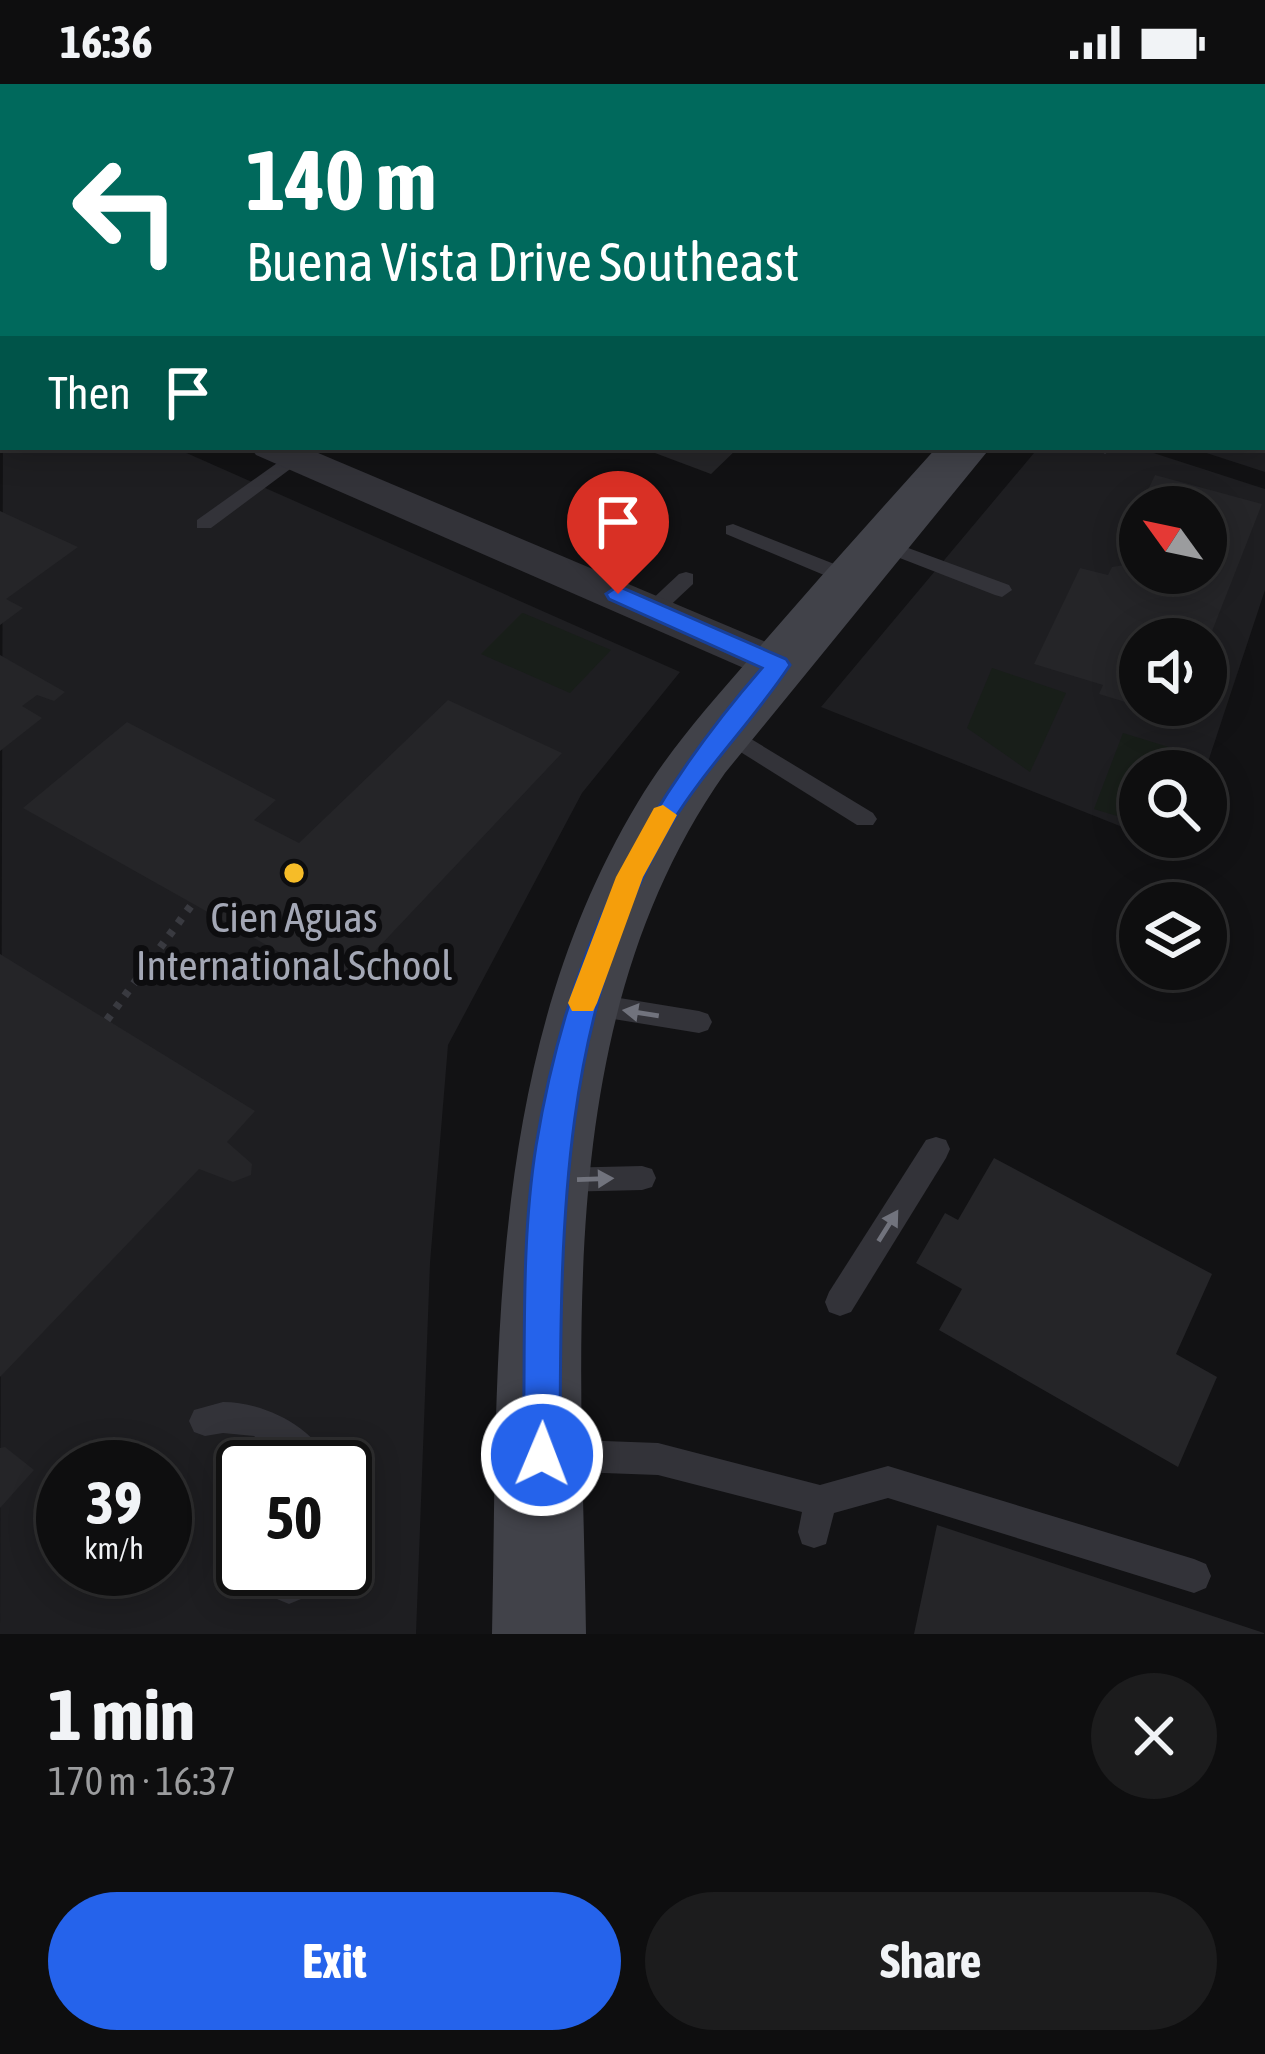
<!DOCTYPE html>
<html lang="en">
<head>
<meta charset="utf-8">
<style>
  :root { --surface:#0e0e0f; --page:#1c1c1d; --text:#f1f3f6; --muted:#9b9c9e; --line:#2e2e2f; --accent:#2563eb }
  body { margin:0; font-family:"Asap Condensed",sans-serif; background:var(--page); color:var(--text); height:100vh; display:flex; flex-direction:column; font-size:45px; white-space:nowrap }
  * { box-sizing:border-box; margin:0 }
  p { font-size:39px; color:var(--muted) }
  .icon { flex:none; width:66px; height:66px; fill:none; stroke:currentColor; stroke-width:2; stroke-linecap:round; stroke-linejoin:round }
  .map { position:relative; height:1550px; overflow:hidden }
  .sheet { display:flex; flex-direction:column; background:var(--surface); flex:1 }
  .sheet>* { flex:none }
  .top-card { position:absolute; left:0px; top:0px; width:1266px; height:366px; box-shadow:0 6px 30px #0003,0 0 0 3px var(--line); background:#00695c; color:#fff; overflow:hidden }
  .needle { width:78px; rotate:303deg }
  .buttons { position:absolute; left:1119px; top:402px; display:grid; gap:24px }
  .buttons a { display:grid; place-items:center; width:108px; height:108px; border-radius:50%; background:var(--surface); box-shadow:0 6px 30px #0003,0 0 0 3px var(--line); font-size:60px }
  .speed { position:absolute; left:36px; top:1356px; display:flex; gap:24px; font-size:60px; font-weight:700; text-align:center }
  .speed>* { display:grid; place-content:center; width:156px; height:156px; border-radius:50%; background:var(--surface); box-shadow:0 6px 30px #0003,0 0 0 3px var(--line); line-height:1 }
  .speed small { font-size:30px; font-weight:400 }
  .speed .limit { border:6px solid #111; border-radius:18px; background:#fff; color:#111 }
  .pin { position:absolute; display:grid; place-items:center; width:102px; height:102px; color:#fff; margin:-123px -51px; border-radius:50% 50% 50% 0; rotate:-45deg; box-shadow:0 0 12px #0007 }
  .pin .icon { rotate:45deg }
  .me { position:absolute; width:132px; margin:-66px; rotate:1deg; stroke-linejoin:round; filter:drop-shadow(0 0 9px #0008) }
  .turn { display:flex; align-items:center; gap:42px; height:252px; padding:0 48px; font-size:54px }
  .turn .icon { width:156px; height:156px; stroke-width:2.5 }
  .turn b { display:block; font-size:84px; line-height:102px }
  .then { display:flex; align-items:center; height:114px; padding:0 48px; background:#0003; gap:24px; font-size:45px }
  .round { display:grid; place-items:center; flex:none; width:126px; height:126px; border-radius:63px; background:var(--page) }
  .summary { display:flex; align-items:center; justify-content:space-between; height:204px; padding:0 48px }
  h1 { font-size:72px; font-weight:700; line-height:90px }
  .cta { display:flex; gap:24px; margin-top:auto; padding:24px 48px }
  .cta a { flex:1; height:138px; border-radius:72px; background:var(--accent); color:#fff; font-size:48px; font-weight:700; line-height:138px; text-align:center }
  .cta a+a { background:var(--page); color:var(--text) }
  .status { display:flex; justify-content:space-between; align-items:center; height:84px; padding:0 60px; background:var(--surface); direction:ltr }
  .status svg { height:33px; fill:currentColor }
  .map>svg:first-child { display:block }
  .built { fill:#1e1e21; fill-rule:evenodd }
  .green { fill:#181e19 }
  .building { fill:#252528 }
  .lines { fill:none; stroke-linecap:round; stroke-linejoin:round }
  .path { stroke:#393a40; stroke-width:8; stroke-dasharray:6 9; stroke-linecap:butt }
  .service { fill:#333339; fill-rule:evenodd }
  .minor { fill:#333339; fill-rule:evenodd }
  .secondary { fill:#414249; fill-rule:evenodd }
  .oneway { fill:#71737d }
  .route { fill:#2563eb; stroke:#184099; stroke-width:3 }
  .slow { fill:#f59e0b }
  .poi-dot { fill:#f6bc28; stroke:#0d0d0f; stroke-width:4.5 }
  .labels { text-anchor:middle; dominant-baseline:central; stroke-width:12; stroke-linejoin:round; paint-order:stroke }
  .poi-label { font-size:42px; fill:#a3a7b5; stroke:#0d0d0f }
</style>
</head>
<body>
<div class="status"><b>16:36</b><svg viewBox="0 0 49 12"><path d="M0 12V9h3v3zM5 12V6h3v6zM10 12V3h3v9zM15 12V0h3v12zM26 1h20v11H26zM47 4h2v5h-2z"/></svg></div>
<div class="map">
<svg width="1265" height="1550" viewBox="0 0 1265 1550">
  <rect width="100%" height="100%" fill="#121214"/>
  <g class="built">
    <path d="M 80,0 L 813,0 L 824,3 L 89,3 Z"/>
    <path d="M 1263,121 L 1265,122 L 1265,388 L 1188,363 L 1263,363 Z"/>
    <path d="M 3,315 L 3,363 L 173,363 L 680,588 L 582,709 L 448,961 L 430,1179 L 416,1550 L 0,1550 ZM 63,1383 L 165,1383 L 165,1485 L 63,1485 ZM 243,1383 L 345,1383 L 345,1485 L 243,1485 Z"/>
    <path d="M 1039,363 L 1135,363 L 1265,405 L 1265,506 L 1205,687 L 1140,687 L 1140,750 L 821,623 ZM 1140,423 L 1206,423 L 1206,489 L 1140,489 ZM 1140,555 L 1206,555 L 1206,621 L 1140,621 Z"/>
  </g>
  <g class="green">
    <path d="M 522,529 L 523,529 L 611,566 L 570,609 L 481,570 Z"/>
    <path d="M 992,584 L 1066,609 L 1030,688 L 967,644 Z"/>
    <path d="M 1123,649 L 1195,671 L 1190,687 L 1140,687 L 1140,739 L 1094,725 Z"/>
  </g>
  <g class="building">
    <path d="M 639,363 L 739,363 L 711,390 Z"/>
    <path d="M 1155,391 L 1262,420 L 1209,555 L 1140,555 L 1140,621 L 1184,621 L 1178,634 L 1099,610 L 1103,601 L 1034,580 L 1080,484 L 1108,491 L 1112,483 L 1130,480 L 1140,482 L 1140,489 L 1206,489 L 1206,423 L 1140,423 Z"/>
    <path d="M 0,427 L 78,463 L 6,515 L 23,524 L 0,541 Z"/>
    <path d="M 0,571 L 65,608 L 54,617 L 37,611 L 22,622 L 42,634 L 0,667 Z"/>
    <path d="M 448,616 L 562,669 L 341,903 L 23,724 L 127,638 L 276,716 L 254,736 L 299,759 Z"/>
    <path d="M 0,870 L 255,1027 L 227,1058 L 252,1080 L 251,1091 L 233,1098 L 199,1085 L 0,1293 Z"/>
    <path d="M 994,1074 L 1212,1190 L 1176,1270 L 1217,1293 L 1178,1383 L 939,1246 L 962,1205 L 916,1179 L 945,1129 L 958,1136 Z"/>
    <path d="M 5,1363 L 34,1386 L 0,1424 L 0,1364 Z"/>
    <path d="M 937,1441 L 1264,1549 L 1264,1550 L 914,1550 Z"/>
  </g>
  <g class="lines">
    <path class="path" d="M 107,936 L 193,819"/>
    <g class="service">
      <path d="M 98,0 L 119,0 L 121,3 L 100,3 Z"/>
      <path d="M 0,292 L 3,292 L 0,303 Z"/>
      <path d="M 1115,363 L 1105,370 L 1096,364 L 1096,363 Z"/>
      <path d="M 294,367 L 301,369 L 301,377 L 211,444 L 197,444 L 197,436 Z"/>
      <path d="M 733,440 L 857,489 L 860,494 L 857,499 L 843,499 L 726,450 L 726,442 Z"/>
      <path d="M 881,454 L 1009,501 L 1012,506 L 1002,513 L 995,511 L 874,464 L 871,460 Z"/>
      <path d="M 686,488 L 693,490 L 693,500 L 661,530 L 647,530 L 644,525 L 647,520 L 679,490 Z"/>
      <path d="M 723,638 L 873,729 L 877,735 L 873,741 L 857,741 L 715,652 L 712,646 L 715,640 Z"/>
      <path d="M 589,909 L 699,927 L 708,930 L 712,938 L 708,946 L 699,949 L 589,931 L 580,927 L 576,920 L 580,913 Z"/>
      <path d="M 936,1053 L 946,1056 L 950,1065 L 946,1074 L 851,1228 L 840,1232 L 829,1228 L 825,1218 L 829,1208 L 926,1056 Z"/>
      <path d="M 642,1082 L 652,1085 L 656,1094 L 652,1103 L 642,1106 L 558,1108 L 548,1105 L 544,1096 L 548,1087 L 558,1084 Z"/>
      <path d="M 223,1318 C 264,1318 315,1343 332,1383 L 294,1383 L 254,1352 L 223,1349 L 205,1352 L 194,1348 L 189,1337 L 194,1326 Z"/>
      <path d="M 550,1355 L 658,1359 L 820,1401 L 888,1382 L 1194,1475 L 1206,1480 L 1211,1492 L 1206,1504 L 1194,1509 L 888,1414 L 834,1429 L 826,1460 L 814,1464 L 802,1460 L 798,1448 L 802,1428 L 658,1391 L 550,1387 L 539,1382 L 534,1371 L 539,1360 Z"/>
      <path d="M 281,1485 L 316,1485 L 301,1515 L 289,1520 L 277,1515 L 272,1503 Z"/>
    </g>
    <g class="minor">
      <path d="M 0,238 L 3,239 L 3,262 L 0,261 Z"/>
      <path d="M 250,363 L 304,363 L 794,570 L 801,581 L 794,592 L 778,596 L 762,592 L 256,371 Z"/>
    </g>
    <g class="secondary">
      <path d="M 867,0 L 915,0 L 917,3 L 869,3 Z"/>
      <path d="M 967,0 L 1015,0 L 1017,3 L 969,3 Z"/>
      <rect x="1263" y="87" width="2" height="26"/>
      <path d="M 937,363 L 991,363 L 725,689 C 550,938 582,1261 586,1550 L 492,1550 C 498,1266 486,971 638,718 C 669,666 710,620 750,574 C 811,503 874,433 937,363 Z"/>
    </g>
  </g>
  <defs><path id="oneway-solid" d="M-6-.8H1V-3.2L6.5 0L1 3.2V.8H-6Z" transform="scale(3)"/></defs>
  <g class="oneway">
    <use href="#oneway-solid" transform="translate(641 929) rotate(-171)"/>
    <use href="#oneway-solid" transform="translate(595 1095) rotate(-2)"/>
    <use href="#oneway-solid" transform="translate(888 1142) rotate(-58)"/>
  </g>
  <path class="route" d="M 618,502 L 786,575 L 790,581 C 753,637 705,684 670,742 C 557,933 561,1158 560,1371 L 554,1384 L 542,1389 L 529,1384 L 523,1371 C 526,1269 520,1163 536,1062 C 567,872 636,729 762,584 L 609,515 L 606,510 Z"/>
  <path class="slow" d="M 663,721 L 677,731 L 643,793 L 597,919 L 593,927 L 572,927 L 568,919 L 616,793 L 654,724 Z"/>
  <circle class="poi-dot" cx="294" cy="789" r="12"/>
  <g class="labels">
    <g class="poi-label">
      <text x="294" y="833">Cien Aguas<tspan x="294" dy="48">International School</tspan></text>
    </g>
  </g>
</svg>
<div class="buttons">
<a><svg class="needle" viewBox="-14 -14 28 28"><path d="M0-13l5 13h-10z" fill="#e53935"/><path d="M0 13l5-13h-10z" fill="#9b9c9e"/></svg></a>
<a><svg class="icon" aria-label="sound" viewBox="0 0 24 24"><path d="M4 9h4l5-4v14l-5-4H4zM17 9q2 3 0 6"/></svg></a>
<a><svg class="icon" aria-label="search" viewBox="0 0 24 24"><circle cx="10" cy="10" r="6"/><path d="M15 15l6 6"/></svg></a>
<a><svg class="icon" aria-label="layers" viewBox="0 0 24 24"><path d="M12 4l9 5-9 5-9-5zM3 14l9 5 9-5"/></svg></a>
</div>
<div class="speed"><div>39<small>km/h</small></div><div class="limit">50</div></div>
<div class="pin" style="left:618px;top:510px;background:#d93025"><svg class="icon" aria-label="arrive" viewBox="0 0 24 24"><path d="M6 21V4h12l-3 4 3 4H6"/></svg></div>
<svg class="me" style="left:542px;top:1371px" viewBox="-20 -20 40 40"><circle r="17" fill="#2563eb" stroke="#fff" stroke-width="3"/><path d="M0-11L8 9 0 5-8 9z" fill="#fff"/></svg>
<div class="top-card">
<div class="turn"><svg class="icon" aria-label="left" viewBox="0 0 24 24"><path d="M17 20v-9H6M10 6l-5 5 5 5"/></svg><div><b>140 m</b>Buena Vista Drive Southeast</div></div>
<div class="then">Then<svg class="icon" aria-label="arrive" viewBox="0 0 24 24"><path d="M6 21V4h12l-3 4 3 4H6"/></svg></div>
</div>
</div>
<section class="sheet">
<div class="summary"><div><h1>1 min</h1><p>170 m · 16:37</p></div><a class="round"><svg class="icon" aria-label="close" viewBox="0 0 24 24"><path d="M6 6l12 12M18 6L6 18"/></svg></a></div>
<div class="cta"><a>Exit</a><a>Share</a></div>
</section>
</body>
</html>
